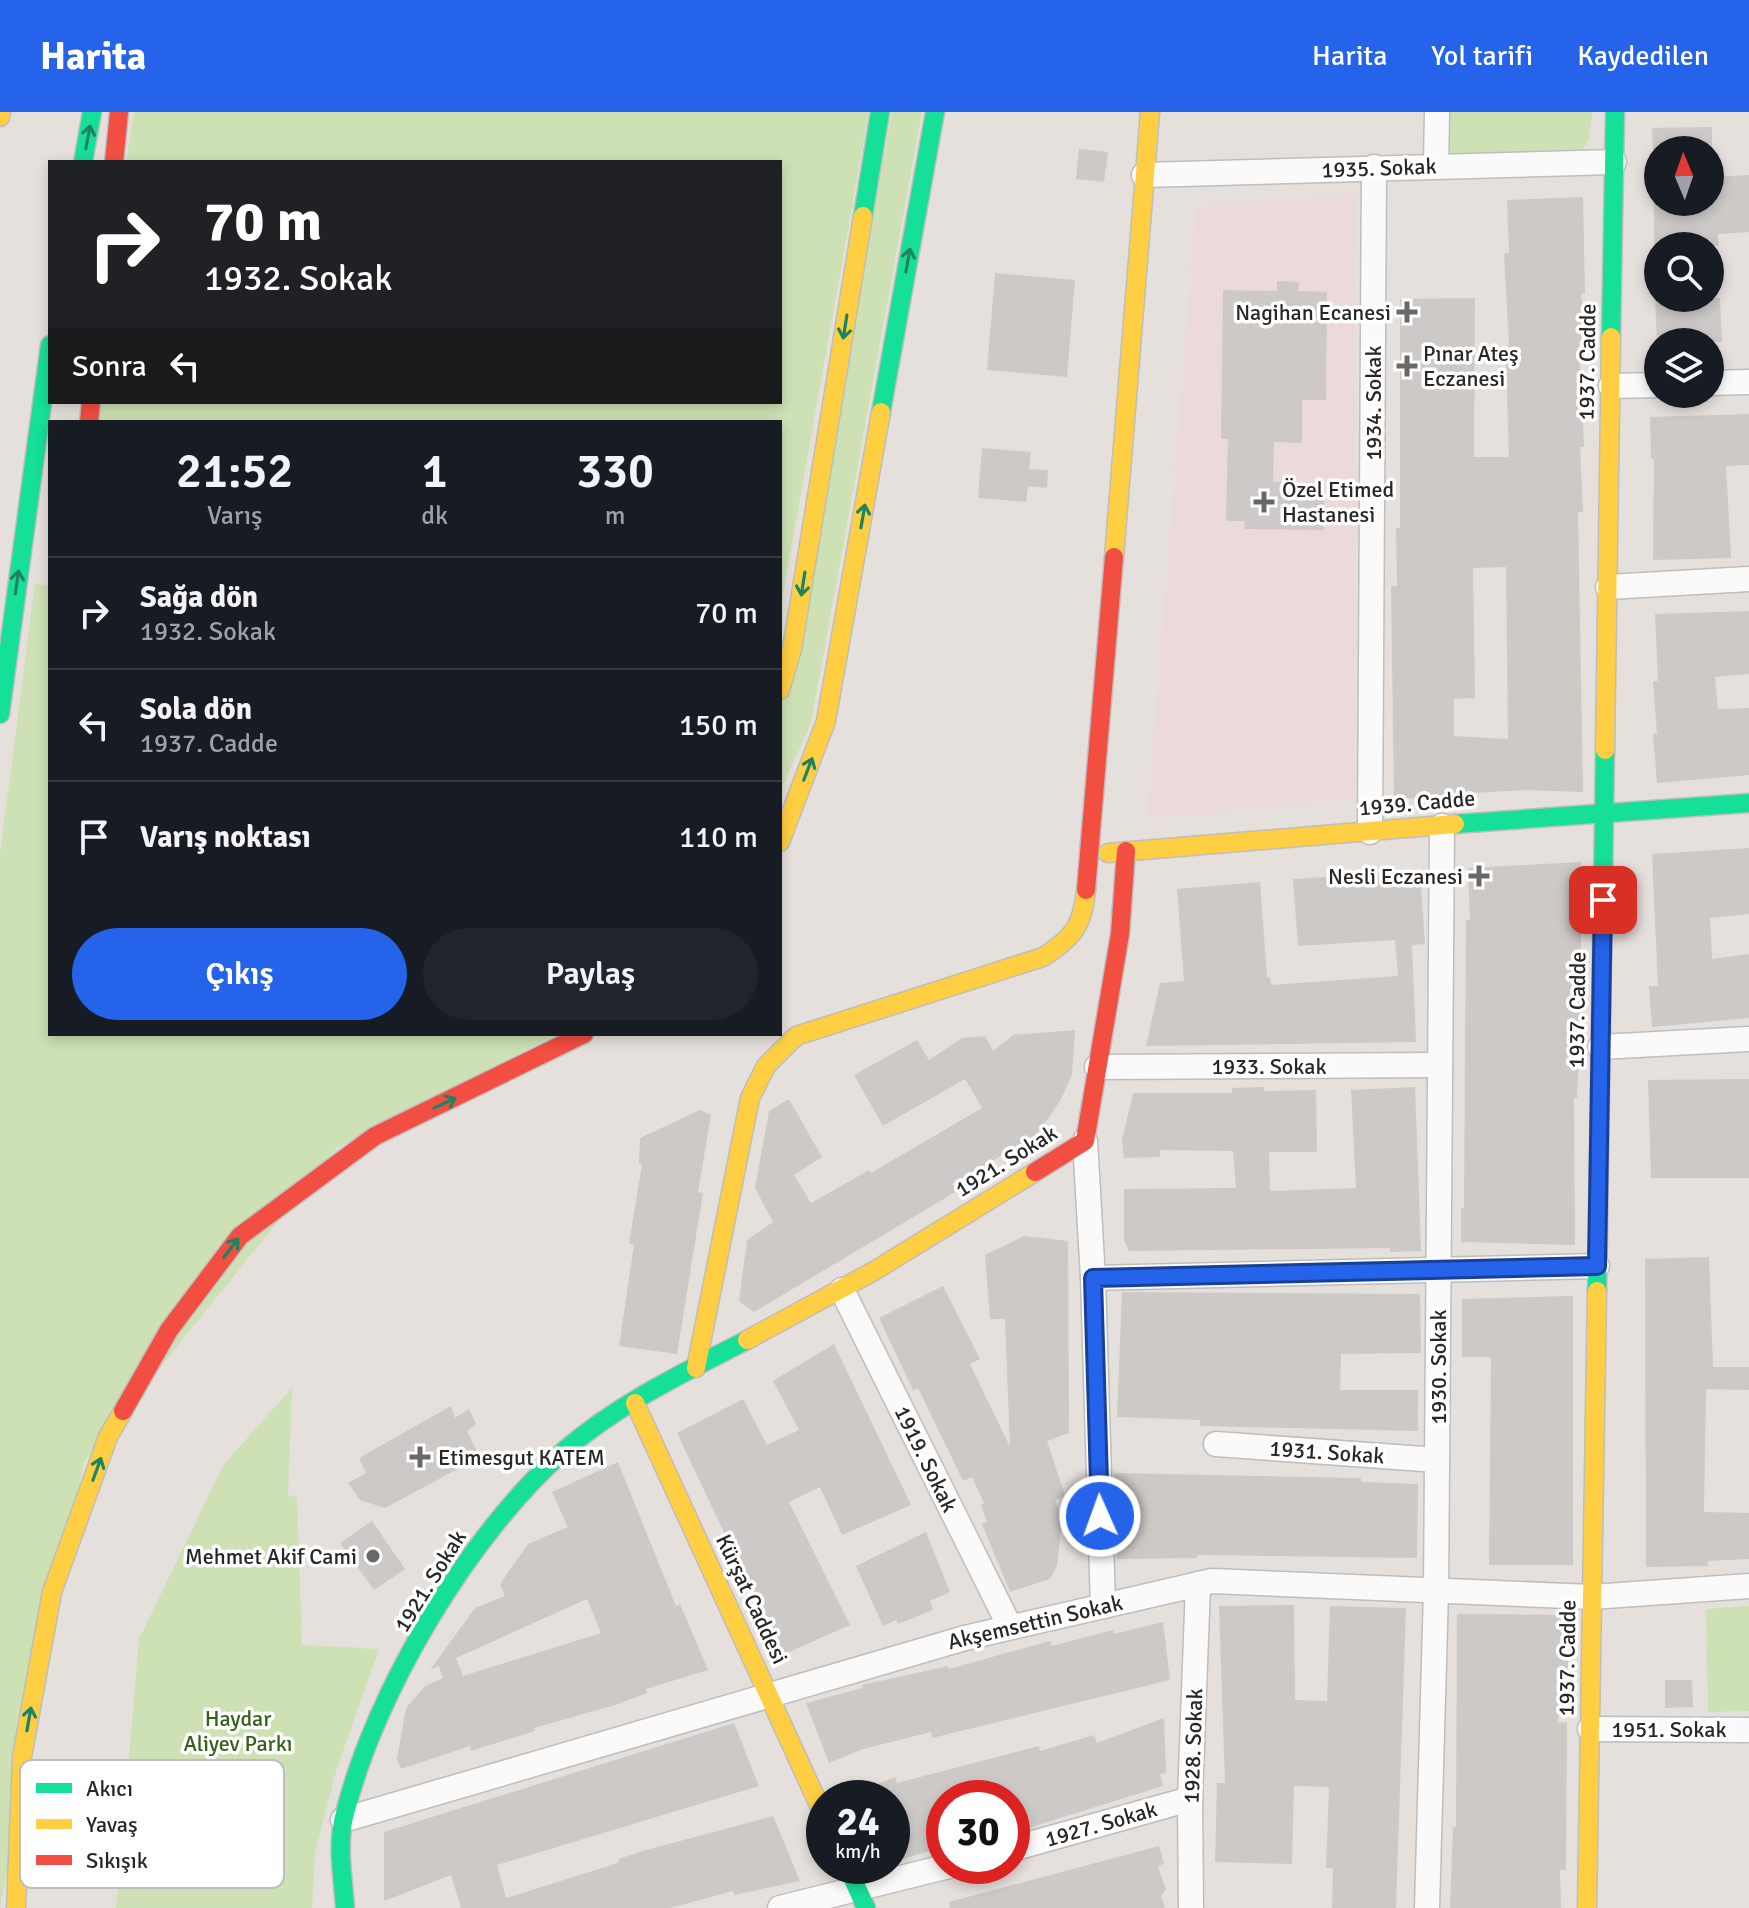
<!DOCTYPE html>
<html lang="tr">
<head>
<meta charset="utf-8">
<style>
  :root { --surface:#171b24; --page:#20242c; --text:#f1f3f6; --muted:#9ea1a6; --line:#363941; --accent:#2563eb }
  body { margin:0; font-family:Signika,sans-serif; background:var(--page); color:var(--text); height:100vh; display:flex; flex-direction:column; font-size:30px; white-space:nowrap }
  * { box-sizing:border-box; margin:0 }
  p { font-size:26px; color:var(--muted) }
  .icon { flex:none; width:44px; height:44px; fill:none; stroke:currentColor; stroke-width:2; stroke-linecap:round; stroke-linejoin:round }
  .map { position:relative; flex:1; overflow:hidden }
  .details { position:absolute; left:48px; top:308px; width:734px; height:616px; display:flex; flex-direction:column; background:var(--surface); border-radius:0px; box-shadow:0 4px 12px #0003 }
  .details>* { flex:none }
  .guide { position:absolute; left:48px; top:48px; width:734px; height:244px; border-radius:0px; box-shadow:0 4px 12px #0003; background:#202124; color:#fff; overflow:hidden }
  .needle { width:52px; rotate:358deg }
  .fabs { position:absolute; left:1644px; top:24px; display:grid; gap:16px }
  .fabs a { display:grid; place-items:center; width:80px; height:80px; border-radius:50%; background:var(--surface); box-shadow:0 4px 12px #0003; font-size:40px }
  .speed { position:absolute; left:806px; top:1668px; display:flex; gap:16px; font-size:40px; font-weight:700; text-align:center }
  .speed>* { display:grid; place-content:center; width:104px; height:104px; border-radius:50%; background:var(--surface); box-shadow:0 4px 12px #0003; line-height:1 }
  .speed small { font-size:20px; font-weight:400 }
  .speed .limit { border:12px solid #d22; background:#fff; color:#111 }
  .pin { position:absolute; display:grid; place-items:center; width:68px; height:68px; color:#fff; margin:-34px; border-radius:16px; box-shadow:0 4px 12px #0006 }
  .me { position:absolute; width:88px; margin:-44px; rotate:358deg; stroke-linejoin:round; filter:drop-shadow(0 0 6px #0008) }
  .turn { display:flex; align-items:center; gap:28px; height:168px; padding:0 24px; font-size:36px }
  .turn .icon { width:104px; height:104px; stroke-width:2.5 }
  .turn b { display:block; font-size:56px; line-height:68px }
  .then { display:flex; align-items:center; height:76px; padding:0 24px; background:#0003; gap:16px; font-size:30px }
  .eta { display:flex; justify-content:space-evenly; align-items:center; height:136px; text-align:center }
  .eta b { font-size:48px; font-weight:600; line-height:56px }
  .cta { display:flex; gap:16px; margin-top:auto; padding:16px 24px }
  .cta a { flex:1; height:92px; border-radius:48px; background:var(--accent); color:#fff; font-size:32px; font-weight:600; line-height:92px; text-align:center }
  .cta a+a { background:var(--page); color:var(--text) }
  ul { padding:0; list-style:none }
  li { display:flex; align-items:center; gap:24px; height:112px; padding:0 24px; border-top:2px solid var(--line) }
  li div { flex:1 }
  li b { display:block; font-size:30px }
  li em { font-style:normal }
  header { display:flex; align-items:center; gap:48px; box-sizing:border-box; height:112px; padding:0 40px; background:var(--accent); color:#fff }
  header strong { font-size:38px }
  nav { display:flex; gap:44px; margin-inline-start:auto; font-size:28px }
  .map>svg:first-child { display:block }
  .medical { fill:#ecdadb }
  .green { fill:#cde1b4 }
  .building { fill:#ccc9c6; fill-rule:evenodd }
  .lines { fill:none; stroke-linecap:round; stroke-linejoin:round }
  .street-casing { stroke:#bfbdbe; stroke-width:27 }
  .fast-casing { stroke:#bfbdbe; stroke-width:21 }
  .slow-casing { stroke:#bfbdbe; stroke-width:21 }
  .jam-casing { stroke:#bfbdbe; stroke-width:21 }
  .street { stroke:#fbfafa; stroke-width:24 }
  .fast { stroke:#16e098; stroke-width:18 }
  .slow { stroke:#ffcf43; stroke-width:18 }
  .jam { stroke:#f24e42; stroke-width:18 }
  .oneway { stroke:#1e8460 }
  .route-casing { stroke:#184099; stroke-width:20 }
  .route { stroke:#2563eb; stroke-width:14 }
  .poi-dot { fill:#6a6866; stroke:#fff; stroke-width:3 }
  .labels { text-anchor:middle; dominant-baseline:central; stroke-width:7; stroke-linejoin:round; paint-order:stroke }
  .street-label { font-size:22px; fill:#272727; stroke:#fff }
  .poi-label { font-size:22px; fill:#272727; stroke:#fff; text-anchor:end }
  .park-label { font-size:22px; fill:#33611a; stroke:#fff }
  .key { fill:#fff; stroke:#bebebe; stroke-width:2 }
  .key-label { font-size:22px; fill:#272727 }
</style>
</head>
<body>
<header>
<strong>Harita</strong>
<nav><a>Harita</a><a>Yol tarifi</a><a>Kaydedilen</a></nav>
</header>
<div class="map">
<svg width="1749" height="1796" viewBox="0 0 1749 1796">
  <rect width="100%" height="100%" fill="#e6e0dc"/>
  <path class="medical" d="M 1355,82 L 1356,687 L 1147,707 L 1196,94 Z"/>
  <g class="green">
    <path d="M 134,0 L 869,0 L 780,499 L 780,310 L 96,310 L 98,290 L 780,290 L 780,50 L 126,50 Z"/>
    <path d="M 892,0 L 922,0 L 811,611 L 780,680 L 780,593 Z"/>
    <path d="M 1443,0 L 1593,0 L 1588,29 L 1579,44 L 1442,46 Z"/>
    <path d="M 35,471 L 50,474 L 50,922 L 557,922 L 337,1036 L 84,1350 L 0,1796 L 0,742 Z"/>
    <path d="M 292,1276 L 288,1384 L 297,1385 L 302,1533 L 379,1537 L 336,1659 L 315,1741 L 312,1796 L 116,1796 L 139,1527 L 224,1352 Z"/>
    <path d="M 1749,1494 L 1749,1599 L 1708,1600 L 1706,1497 Z"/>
  </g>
  <g class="building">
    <path d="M 1712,15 L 1712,38 L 1653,38 L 1652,16 Z"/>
    <path d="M 1079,37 L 1108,40 L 1104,70 L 1076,67 Z"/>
    <path d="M 1749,63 L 1749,120 L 1718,122 L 1719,134 L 1654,134 L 1654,90 L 1710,90 L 1710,65 Z"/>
    <path d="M 1583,85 L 1585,182 L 1581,182 L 1585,230 L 1579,230 L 1584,335 L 1580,335 L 1583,400 L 1578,400 L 1583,680 L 1526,678 L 1453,682 L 1453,687 L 1394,686 L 1391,474 L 1397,474 L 1396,416 L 1400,416 L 1400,187 L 1475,186 L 1474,345 L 1509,345 L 1506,251 L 1510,251 L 1504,141 L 1509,141 L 1507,88 ZM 1506,455 L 1508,627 L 1454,624 L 1454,587 L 1475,586 L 1473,456 Z"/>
    <path d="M 995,161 L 1075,168 L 1067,265 L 987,258 Z"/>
    <path d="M 1277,169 L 1299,170 L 1298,179 L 1327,180 L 1326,288 L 1302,288 L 1302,331 L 1274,330 L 1273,370 L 1324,370 L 1324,418 L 1244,417 L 1245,409 L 1226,409 L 1228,327 L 1221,327 L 1223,178 L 1277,179 Z"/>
    <path d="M 1655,186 L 1720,186 L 1722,230 L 1657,230 Z"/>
    <path d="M 1749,302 L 1749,353 L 1726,354 L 1731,446 L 1653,448 L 1654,347 L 1651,347 L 1650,305 Z"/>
    <path d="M 982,336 L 1031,340 L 1029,357 L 1048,358 L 1047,376 L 1028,374 L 1026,390 L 978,386 Z"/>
    <path d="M 1749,499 L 1749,562 L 1715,565 L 1718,597 L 1749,596 L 1749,663 L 1657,671 L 1653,622 L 1657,622 L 1653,569 L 1658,569 L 1655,502 Z"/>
    <path d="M 1749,736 L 1749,802 L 1710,806 L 1712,847 L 1749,842 L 1749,906 L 1652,915 L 1649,874 L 1658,874 L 1652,742 Z"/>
    <path d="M 1581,750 L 1581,891 L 1577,986 L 1574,986 L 1575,1133 L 1461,1130 L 1461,1096 L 1464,1096 L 1466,808 L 1470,808 L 1468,756 Z"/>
    <path d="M 1420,759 L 1425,832 L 1412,833 L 1416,930 L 1146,934 L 1160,871 L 1184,869 L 1177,777 L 1260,770 L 1267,865 L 1270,865 L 1271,873 L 1398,864 L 1395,828 L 1298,834 L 1293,767 Z"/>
    <path d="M 1075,918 L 1072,963 L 1060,989 L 1038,1021 L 1044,1032 L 1011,1050 L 1006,1041 L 952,1072 L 957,1079 L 754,1200 L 739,1189 L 747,1128 L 773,1110 L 755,1076 L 769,999 L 789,987 L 822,1045 L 794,1063 L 811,1091 L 869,1058 L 871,1061 L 982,996 L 965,967 L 883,1014 L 854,963 L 917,928 L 929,948 L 962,926 L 985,924 L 993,939 L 1013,923 Z"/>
    <path d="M 1749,967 L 1749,1066 L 1651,1066 L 1648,968 Z"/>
    <path d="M 1264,975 L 1264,979 L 1316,978 L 1317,1040 L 1269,1040 L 1270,1079 L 1356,1076 L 1351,978 L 1415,975 L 1421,1139 L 1390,1140 L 1390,1136 L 1129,1139 L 1124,1128 L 1124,1077 L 1236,1076 L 1233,1039 L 1160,1038 L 1160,1045 L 1124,1046 L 1122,1028 L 1133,981 L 1232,981 L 1232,976 Z"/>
    <path d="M 700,998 L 711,1003 L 698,1080 L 703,1081 L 677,1242 L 619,1234 L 634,1133 L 629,1132 L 642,1052 L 639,1051 L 640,1026 Z"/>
    <path d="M 1024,1124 L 1068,1129 L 1069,1321 L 1047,1329 L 1065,1384 L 1055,1388 L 1062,1408 L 1057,1454 L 1050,1467 L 1010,1480 L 982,1412 L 987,1410 L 981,1393 L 984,1391 L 972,1365 L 963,1369 L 918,1276 L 913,1278 L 879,1206 L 943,1174 L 980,1247 L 970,1252 L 1010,1335 L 1005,1207 L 990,1207 L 985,1143 Z"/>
    <path d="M 1709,1145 L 1713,1255 L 1749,1255 L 1749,1278 L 1706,1277 L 1704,1400 L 1749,1401 L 1749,1447 L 1708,1449 L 1708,1454 L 1646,1455 L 1645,1147 Z"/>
    <path d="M 1122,1180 L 1420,1182 L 1421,1241 L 1341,1242 L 1340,1278 L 1418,1278 L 1418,1319 L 1200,1314 L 1200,1308 L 1117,1305 Z"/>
    <path d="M 1573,1184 L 1573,1453 L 1489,1453 L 1491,1245 L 1462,1245 L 1462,1187 Z"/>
    <path d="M 834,1232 L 911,1393 L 842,1423 L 820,1375 L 789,1390 L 850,1513 L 782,1543 L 677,1321 L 743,1287 L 767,1333 L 799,1318 L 773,1269 Z"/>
    <path d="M 451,1294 L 455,1306 L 469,1297 L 476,1312 L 467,1319 L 480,1345 L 385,1396 L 360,1388 L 348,1371 L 366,1361 L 359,1346 Z"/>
    <path d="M 618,1350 L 676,1494 L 680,1492 L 708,1558 L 646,1577 L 647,1581 L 615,1593 L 534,1616 L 535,1619 L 471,1639 L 470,1634 L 401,1657 L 397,1647 L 406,1596 L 425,1574 L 443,1566 L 439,1554 L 430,1558 L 475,1496 L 505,1484 L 500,1472 L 528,1432 L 568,1415 L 552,1380 ZM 587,1487 L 601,1521 L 463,1564 L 456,1546 Z"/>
    <path d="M 1114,1361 L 1361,1366 L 1361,1370 L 1418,1372 L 1417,1446 L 1197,1443 L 1197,1446 L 1117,1447 Z"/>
    <path d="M 372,1409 L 405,1457 L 374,1478 L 340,1431 Z"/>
    <path d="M 926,1420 L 950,1480 L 930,1489 L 933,1498 L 898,1512 L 896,1508 L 883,1514 L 856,1454 Z"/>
    <path d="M 1294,1493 L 1295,1588 L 1327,1589 L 1330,1494 L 1406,1496 L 1396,1796 L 1332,1796 L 1333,1756 L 1326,1756 L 1329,1675 L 1294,1674 L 1292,1752 L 1215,1750 L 1217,1671 L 1225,1671 L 1219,1494 Z"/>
    <path d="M 1457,1502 L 1568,1503 L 1568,1557 L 1562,1557 L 1558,1611 L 1567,1610 L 1566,1758 L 1560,1758 L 1561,1796 L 1450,1796 L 1453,1715 L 1456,1715 Z"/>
    <path d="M 1163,1510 L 1170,1568 L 932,1626 L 931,1620 L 863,1637 L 829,1651 L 806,1591 L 863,1576 L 862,1573 L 948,1554 L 949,1557 L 1050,1529 L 1052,1534 L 1113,1518 L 1114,1522 Z"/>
    <path d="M 1665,1568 L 1692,1568 L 1693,1595 L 1665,1596 Z"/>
    <path d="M 1164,1606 L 1166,1661 L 1160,1662 L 1163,1674 L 1012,1721 L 1012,1686 L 944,1686 L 944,1735 L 892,1750 L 892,1686 L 844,1686 L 895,1665 L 897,1671 L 1039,1634 L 1040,1639 L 1094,1623 L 1097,1631 Z"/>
    <path d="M 734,1611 L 759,1674 L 497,1753 L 506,1786 L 618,1751 L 619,1747 L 639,1740 L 773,1704 L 800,1769 L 734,1783 L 733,1779 L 670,1796 L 461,1796 L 451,1763 L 384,1789 L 384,1720 Z"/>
    <path d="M 1159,1734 L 1164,1751 L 1158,1755 L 1166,1777 L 1161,1784 L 1165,1796 L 950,1796 L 949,1790 Z"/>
  </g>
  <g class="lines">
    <defs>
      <g id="street">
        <path d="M 1436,54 L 1437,0"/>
        <path d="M 1144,63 L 1614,50"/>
        <path d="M 1710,271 L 1749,270"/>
        <path d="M 1611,274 L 1658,273"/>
        <path d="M 1608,475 L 1749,467"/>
        <path d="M 1370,720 L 1374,55"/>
        <path d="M 1600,935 L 1749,927"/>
        <path d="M 1097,955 L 1440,953"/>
        <path d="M 1085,1029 L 1093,1166 L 1103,1494"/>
        <path d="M 1093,1166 L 1597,1154"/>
        <path d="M 842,1178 L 1010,1515"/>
        <path d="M 1216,1332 L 1437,1348"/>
        <path d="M 1590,1617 L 1749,1618"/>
        <path d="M 343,1708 L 965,1526 L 1212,1469 L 1592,1485 L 1749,1474"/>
        <path d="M 1012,1737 L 1190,1687"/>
        <path d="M 780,1796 L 949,1754"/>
        <path d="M 1191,1796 L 1190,1687 L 1198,1472"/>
        <path d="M 1427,1796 L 1436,1479 L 1442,714"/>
      </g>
      <g id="fast">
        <path d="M 83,50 L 92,0"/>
        <path d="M 863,104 L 880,0"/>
        <path d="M 1611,225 L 1615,0"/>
        <path d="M 881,300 L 935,0"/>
        <path d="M 0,602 L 50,233"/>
        <path d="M 1455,712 L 1749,691"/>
        <path d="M 1597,1179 L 1605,638"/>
        <path d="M 847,1754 L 866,1796"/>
        <path d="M 345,1796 C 343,1766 337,1734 344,1705 C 374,1581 469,1422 565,1338 C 618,1292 685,1260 747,1228"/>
      </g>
      <g id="slow">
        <path d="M 0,5 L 1,0"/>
        <path d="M 1114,445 L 1150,0"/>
        <path d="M 780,578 L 792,537 L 863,104"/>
        <path d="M 1605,638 L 1611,225"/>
        <path d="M 780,730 L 826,609 L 881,300"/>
        <path d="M 1108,741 L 1455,712"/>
        <path d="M 747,1228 L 874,1159 L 1035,1060"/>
        <path d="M 696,1256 L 750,986 L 766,954 L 796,924 L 1043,845 C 1073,826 1083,813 1086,778"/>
        <path d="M 635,1291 L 824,1704"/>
        <path d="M 16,1796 L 22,1645 L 52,1480 L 108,1325 L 123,1299"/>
        <path d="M 1587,1796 L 1597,1179"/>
      </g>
      <g id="jam">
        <path d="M 114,50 L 119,0"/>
        <path d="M 89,310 L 91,290"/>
        <path d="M 1086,778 L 1114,445"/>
        <path d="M 1035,1060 L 1085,1029 L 1120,822 L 1126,739"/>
        <path d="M 123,1299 L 169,1218 L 240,1124 L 375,1024 L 584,922"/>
      </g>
    </defs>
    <use href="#street" class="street-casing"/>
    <use href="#fast" class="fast-casing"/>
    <use href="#slow" class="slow-casing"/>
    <use href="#jam" class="jam-casing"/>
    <use href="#street" class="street"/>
    <use href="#fast" class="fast"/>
    <use href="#slow" class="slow"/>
    <use href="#jam" class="jam"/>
  </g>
  <defs><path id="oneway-shaft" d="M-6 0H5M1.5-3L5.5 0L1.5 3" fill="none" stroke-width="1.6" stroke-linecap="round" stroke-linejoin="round" transform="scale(2)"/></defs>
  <g class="oneway">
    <use href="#oneway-shaft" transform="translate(88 25) rotate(-79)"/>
    <use href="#oneway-shaft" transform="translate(908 148) rotate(-80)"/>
    <use href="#oneway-shaft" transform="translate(845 215) rotate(99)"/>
    <use href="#oneway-shaft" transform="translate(863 404) rotate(-80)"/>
    <use href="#oneway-shaft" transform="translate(17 470) rotate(-82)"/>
    <use href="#oneway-shaft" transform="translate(803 472) rotate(99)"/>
    <use href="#oneway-shaft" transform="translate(808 657) rotate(-69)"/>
    <use href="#oneway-shaft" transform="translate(445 991) rotate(-25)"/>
    <use href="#oneway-shaft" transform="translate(231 1136) rotate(-53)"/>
    <use href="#oneway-shaft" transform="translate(97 1357) rotate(-70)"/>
    <use href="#oneway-shaft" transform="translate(29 1607) rotate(-80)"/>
  </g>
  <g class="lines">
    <defs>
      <path id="route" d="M 1100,1404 L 1093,1166 L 1597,1154 L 1603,788"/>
    </defs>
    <use href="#route" class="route-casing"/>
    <use href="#route" class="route"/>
  </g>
  <g class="poi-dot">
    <path d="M1403 188h8v8h8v8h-8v8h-8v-8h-8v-8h8z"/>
    <path d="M1403 242h8v8h8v8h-8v8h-8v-8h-8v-8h8z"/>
    <path d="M1260 378h8v8h8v8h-8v8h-8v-8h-8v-8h8z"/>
    <path d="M1475 752h8v8h8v8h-8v8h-8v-8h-8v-8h8z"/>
    <path d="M416 1333h8v8h8v8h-8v8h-8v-8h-8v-8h8z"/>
    <circle cx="373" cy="1444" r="8"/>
  </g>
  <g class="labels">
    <g class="street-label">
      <text transform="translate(1379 56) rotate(-2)">1935. Sokak</text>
      <text transform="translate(1587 250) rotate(-89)">1937. Cadde</text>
      <text transform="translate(1373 291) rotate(-90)">1934. Sokak</text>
      <text transform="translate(1417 691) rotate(-5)">1939. Cadde</text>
      <text transform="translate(1577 898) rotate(-89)">1937. Cadde</text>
      <text x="1269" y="954">1933. Sokak</text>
      <text transform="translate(1006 1049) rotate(-32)">1921. Sokak</text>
      <text transform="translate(1438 1255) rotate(-90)">1930. Sokak</text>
      <text transform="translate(1327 1340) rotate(4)">1931. Sokak</text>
      <text transform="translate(926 1347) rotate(64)">1919. Sokak</text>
      <text transform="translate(430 1469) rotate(-58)">1921. Sokak</text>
      <text transform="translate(752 1487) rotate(65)">Kürşat Caddesi</text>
      <text transform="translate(1035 1510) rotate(-13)">Akşemsettin Sokak</text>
      <text transform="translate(1567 1546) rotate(-89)">1937. Cadde</text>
      <text x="1669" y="1617">1951. Sokak</text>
      <text transform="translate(1193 1634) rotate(-88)">1928. Sokak</text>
      <text transform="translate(1101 1712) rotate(-16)">1927. Sokak</text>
    </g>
    <g class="poi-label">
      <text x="1391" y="200">Nagihan Ecanesi</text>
      <text x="1423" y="241" text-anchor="start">Pınar Ateş<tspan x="1423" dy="25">Eczanesi</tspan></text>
      <text x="1282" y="377" text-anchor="start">Özel Etimed<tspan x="1282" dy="25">Hastanesi</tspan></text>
      <text x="1463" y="764">Nesli Eczanesi</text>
      <text x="438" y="1345" text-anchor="start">Etimesgut KATEM</text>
      <text x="357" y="1444">Mehmet Akif Cami</text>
    </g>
    <g class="park-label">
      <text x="238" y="1606">Haydar<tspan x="238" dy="25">Aliyev Parkı</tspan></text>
    </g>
  </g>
  <rect x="20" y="1648" width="264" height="128" rx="12" class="key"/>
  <rect x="36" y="1671" width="36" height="10" fill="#16e098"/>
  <rect x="36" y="1707" width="36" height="10" fill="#ffcf43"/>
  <rect x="36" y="1743" width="36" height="10" fill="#f24e42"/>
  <g class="key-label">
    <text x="86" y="1684">Akıcı</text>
    <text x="86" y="1720">Yavaş</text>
    <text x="86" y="1756">Sıkışık</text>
  </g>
</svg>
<div class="fabs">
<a><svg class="needle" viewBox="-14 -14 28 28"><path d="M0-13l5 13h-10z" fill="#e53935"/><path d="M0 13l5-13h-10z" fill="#9ea1a6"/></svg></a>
<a><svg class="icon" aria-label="search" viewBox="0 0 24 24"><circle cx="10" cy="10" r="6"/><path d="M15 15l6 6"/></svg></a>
<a><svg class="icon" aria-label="layers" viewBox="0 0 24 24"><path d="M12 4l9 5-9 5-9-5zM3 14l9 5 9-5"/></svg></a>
</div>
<div class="speed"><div>24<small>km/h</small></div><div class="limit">30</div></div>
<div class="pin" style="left:1603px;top:788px;background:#d93025"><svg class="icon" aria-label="arrive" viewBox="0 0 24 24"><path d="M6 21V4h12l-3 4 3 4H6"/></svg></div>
<svg class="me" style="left:1100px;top:1404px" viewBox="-20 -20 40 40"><circle r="17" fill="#2563eb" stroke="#fff" stroke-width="3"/><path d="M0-11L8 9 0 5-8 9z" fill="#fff"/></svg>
<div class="guide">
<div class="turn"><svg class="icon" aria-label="right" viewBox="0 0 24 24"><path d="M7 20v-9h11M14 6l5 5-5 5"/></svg><div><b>70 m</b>1932. Sokak</div></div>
<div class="then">Sonra<svg class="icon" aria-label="left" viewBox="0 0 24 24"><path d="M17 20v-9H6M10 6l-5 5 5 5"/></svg></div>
</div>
<section class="details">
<div class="eta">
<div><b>21:52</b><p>Varış</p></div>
<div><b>1</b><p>dk</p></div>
<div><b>330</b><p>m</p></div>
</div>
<ul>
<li><svg class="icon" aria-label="right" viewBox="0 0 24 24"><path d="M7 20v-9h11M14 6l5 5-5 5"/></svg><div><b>Sağa dön</b><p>1932. Sokak</p></div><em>70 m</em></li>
<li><svg class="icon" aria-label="left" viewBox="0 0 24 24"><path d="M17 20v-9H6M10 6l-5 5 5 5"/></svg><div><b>Sola dön</b><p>1937. Cadde</p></div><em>150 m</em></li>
<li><svg class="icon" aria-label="arrive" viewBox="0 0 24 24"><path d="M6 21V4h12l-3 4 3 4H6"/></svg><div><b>Varış noktası</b></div><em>110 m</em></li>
</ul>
<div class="cta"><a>Çıkış</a><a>Paylaş</a></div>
</section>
</div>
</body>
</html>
